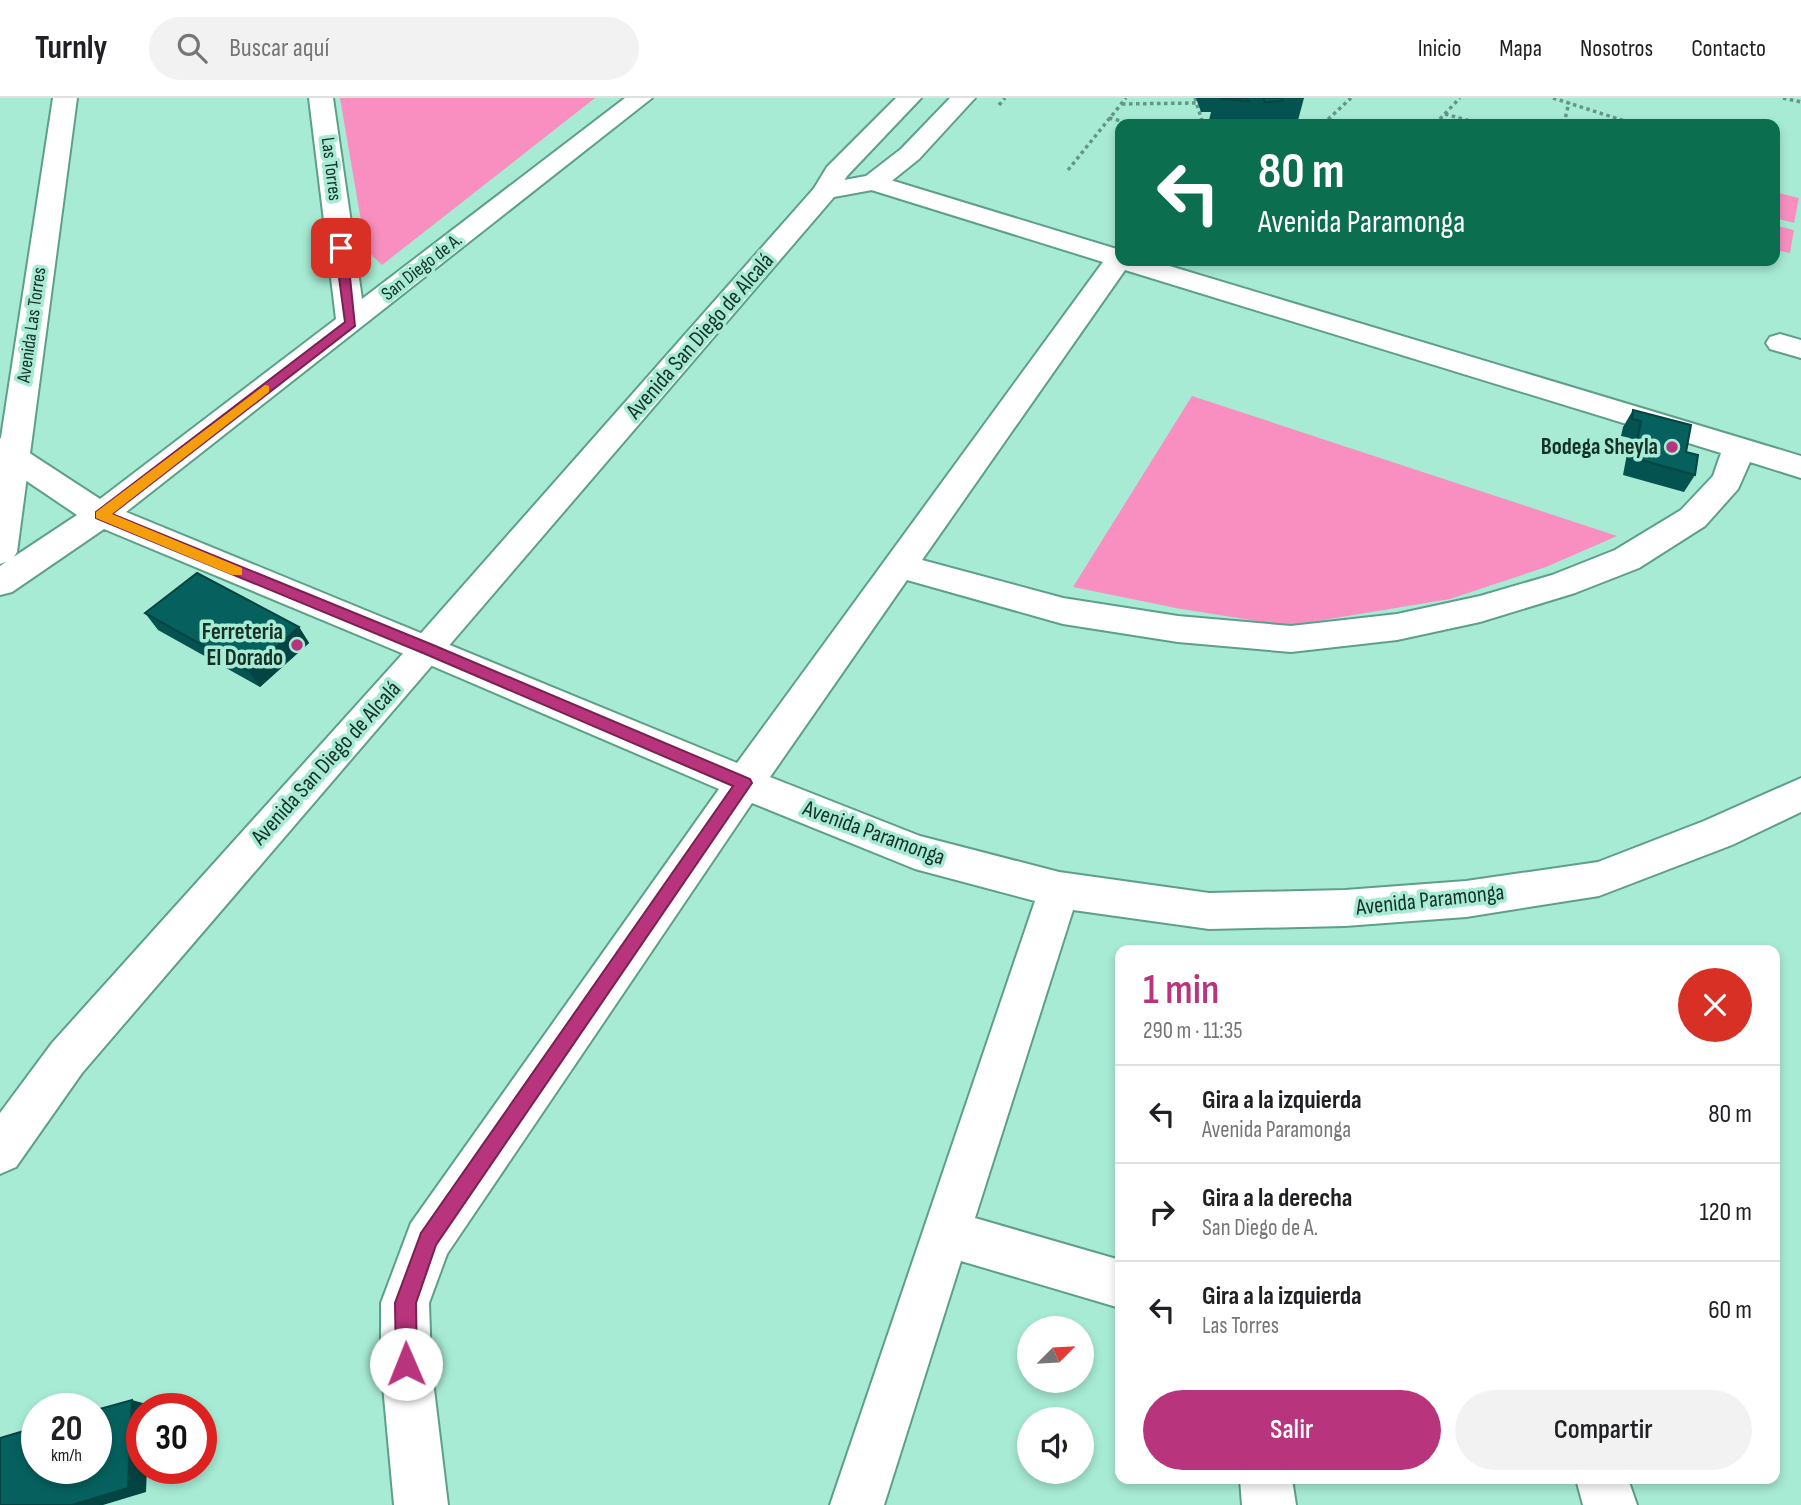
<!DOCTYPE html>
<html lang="es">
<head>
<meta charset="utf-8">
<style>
  :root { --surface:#fff; --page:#f2f2f2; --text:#202124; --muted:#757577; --line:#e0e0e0; --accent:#b8347c }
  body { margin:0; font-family:"Sofia Sans Condensed",sans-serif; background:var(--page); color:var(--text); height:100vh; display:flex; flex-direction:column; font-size:26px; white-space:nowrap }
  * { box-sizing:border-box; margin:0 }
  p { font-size:23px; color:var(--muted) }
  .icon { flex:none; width:38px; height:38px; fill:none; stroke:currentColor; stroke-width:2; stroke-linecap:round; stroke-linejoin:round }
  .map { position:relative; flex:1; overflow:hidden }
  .drawer { position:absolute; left:1115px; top:847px; width:665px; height:539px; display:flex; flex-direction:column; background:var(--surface); border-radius:14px; box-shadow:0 4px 10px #0003 }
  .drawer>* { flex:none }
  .guide { position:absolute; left:1115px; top:21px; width:665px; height:147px; border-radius:14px; box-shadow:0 4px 10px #0003; background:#0b6e4f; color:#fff; overflow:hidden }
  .needle { width:46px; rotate:66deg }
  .tools { position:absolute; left:1017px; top:1218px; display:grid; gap:14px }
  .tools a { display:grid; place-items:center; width:77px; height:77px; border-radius:50%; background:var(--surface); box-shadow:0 4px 10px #0003; font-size:35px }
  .speed { position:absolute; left:21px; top:1295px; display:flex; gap:14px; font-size:35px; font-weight:700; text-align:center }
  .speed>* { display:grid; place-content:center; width:91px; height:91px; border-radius:50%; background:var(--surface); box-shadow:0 4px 10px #0003; line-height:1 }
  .speed small { font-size:18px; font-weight:400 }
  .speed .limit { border:10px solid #d22; background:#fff; color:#111 }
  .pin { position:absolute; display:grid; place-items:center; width:60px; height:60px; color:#fff; margin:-30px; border-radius:14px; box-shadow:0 4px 10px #0006 }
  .me { position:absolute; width:77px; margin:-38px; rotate:359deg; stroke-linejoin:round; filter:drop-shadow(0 0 5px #0008) }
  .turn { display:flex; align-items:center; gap:24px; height:147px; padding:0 28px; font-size:32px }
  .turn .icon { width:91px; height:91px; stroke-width:2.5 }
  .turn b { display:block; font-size:49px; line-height:60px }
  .round { display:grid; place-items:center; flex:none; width:74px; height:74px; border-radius:37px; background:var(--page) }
  .headline { display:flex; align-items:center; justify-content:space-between; height:119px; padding:0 28px }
  h1 { font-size:42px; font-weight:600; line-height:52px; color:var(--accent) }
  .action { display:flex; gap:14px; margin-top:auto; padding:14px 28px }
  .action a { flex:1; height:80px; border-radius:42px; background:var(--accent); color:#fff; font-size:28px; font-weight:600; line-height:80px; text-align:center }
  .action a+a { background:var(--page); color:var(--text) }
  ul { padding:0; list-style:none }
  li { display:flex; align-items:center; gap:21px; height:98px; padding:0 28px; border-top:2px solid var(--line) }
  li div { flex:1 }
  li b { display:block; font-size:26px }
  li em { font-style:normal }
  header { display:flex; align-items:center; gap:42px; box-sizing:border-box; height:98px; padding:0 35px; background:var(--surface); border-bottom:2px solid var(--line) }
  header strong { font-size:33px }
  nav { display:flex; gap:38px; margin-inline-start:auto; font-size:24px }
  .search { width:490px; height:63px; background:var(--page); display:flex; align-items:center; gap:18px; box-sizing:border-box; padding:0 24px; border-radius:38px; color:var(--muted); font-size:26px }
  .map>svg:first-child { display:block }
  .green { fill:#f88fc0 }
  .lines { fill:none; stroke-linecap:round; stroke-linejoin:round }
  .minor-casing { stroke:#5e9f8a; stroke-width:4 }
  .tertiary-casing { stroke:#5e9f8a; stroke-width:4 }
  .path { stroke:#649585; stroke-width:3.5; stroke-dasharray:3.5 3.5; stroke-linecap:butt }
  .minor { fill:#fff; fill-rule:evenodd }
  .tertiary { fill:#fff; fill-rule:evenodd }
  .wall { fill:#055351 }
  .shaded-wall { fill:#044442 }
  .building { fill:#06615e; stroke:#044442; stroke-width:2 }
  .route { fill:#b8347c; stroke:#782251; stroke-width:2 }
  .slow { fill:#f59e0b }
  .poi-dot { fill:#b8347c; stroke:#a7ebd4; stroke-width:2.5 }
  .labels { text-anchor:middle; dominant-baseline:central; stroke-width:7; stroke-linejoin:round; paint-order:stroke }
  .far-street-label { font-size:19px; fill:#143027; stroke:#a7ebd4 }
  .street-label { font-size:23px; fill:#143027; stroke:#a7ebd4 }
  .poi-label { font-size:23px; font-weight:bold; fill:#143027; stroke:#a7ebd4; text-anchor:end }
</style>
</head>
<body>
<header>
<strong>Turnly</strong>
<div class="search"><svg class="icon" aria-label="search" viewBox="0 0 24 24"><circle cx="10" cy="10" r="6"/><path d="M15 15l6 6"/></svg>Buscar aquí</div>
<nav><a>Inicio</a><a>Mapa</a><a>Nosotros</a><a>Contacto</a></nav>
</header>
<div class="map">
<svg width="1801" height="1407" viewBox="0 0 1801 1407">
  <rect width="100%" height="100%" fill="#a7ebd4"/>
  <g class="green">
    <path d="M 340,0 L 595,0 L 382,167 L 366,152 Z"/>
    <path d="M 1775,94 L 1799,100 L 1794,125 L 1775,120 Z"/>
    <path d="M 1774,127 L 1794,132 L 1790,155 L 1775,152 Z"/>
    <path d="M 1192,298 L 1617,438 L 1546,469 L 1450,501 L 1287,528 L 1176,510 L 1073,489 Z"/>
  </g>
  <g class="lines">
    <defs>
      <g id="minor">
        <path d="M 309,0 L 333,0 L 362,201 L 625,0 L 652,0 L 126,414 L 737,665 L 1103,164 L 865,90 L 861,85 L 865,80 L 874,77 L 1120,152 L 1120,163 L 1153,163 L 1801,358 L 1801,380 L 1750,364 L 1738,391 L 1705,428 L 1639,470 L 1575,495 L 1480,524 L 1397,542 L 1291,554 L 1178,544 L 1063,526 L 907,482 L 770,679 L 920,738 L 1059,774 L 1209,795 L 1345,792 L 1466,783 L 1598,764 L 1704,723 L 1801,680 L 1801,714 L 1732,747 L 1599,798 L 1466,819 L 1345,828 L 1209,831 L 1073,812 L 975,1120 L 1120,1162 L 1120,1210 L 961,1163 L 884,1407 L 830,1407 L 1035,803 L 915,771 L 752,705 L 447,1156 L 429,1205 L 431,1266 L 448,1407 L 394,1407 L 381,1266 L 381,1205 L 411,1125 L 719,691 L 416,561 L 104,431 L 12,494 L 0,497 L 0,468 L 77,417 L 0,365 L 0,340 L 11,343 L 100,401 L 336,221 ZM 1125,172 L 1721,355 L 1713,378 L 1681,412 L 1615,452 L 1552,477 L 1480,498 L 1397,516 L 1291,528 L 1178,518 L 1063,500 L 922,462 Z"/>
        <path d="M 896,0 L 921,0 L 847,78 L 835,97 L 826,100 L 817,97 L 813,92 L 827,69 Z"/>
        <path d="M 1780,236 L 1801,242 L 1801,260 L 1770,251 L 1766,245 L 1770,239 Z"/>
        <path d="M 1240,1381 L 1292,1381 L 1296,1407 L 1242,1407 Z"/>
        <path d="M 1576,1381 L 1628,1381 L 1637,1407 L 1583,1407 Z"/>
      </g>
      <g id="tertiary">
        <path d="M 53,0 L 77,0 L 17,454 L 12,462 L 0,466 L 0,346 Z"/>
        <path d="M 950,0 L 975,0 L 919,61 L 883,90 L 834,99 L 82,975 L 16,1069 L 0,1076 L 0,1015 L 52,945 L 416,541 L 817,87 L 866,78 L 901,51 Z"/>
      </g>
    </defs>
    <use href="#minor" class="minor-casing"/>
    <use href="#tertiary" class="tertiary-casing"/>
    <g class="path">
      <path d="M 1195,0 L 1203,26"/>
      <path d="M 1553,0 L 1634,26"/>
      <path d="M 1783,0 L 1801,4"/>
      <path d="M 1122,6 L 1196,5"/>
      <path d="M 999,7 L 1005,0"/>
      <path d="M 1445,16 L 1481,26"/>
      <path d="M 1109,20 L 1134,26"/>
      <path d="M 1323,26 L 1351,0"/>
      <path d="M 1435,26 L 1460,0"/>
      <path d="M 1564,26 L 1569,4"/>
      <path d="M 1068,72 L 1126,0"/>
    </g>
    <use href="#minor" class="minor"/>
    <use href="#tertiary" class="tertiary"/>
  </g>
  <g class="wall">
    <path d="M 1196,0 L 1304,0 L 1297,26 L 1208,26 L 1211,14 L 1201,14 Z"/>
    <path d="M 1633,312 L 1686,354 L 1695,377 L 1684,394 L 1623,377 L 1630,340 L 1621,338 L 1623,329 Z"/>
    <path d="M 145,515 L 299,529 L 309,545 L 260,589 L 158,532 Z"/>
  </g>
  <g class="shaded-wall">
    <path d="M 299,529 L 309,545 L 260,589 L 249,573 Z"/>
    <path d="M 132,1302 L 150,1307 L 149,1311 L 142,1311 L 142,1370 L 147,1370 L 146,1394 L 103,1407 L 72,1407 Z"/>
  </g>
  <g class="building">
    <path d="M 1221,0 L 1247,0 L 1249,3 L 1221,1 Z"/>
    <path d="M 1263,0 L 1281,0 L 1283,3 L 1265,4 Z"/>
    <path d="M 1633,312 L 1691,327 L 1686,354 L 1698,357 L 1695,377 L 1634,360 L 1641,323 L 1632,321 Z"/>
    <path d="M 197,475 L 299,529 L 249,573 L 145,515 Z"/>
    <path d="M 132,1302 L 128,1390 L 72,1407 L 0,1407 L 0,1340 L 37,1329 L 37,1370 L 96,1370 L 96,1312 Z"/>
  </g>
  <path class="route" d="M 341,147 L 347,150 L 355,228 L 112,416 L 433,547 L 750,681 L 752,685 L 436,1147 L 416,1205 L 417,1266 L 414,1274 L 406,1277 L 399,1274 L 396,1266 L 395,1205 L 421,1135 L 733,688 L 423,555 L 96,420 L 96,414 L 345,224 L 335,150 Z"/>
  <path class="slow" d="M 265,287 L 269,288 L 269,294 L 112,416 L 242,470 L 242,477 L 232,477 L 96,420 L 96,414 Z"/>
  <g class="poi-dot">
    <circle cx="1672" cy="349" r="7"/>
    <circle cx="297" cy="547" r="7"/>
  </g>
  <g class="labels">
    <g class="far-street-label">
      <text transform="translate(331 71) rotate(83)">Las Torres</text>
      <text transform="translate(422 169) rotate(-38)">San Diego de A.</text>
      <text transform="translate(32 227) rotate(-82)">Avenida Las Torres</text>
    </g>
    <g class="street-label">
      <text transform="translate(700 238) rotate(-49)">Avenida San Diego de Alcalá</text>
      <text transform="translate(326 665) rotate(-48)">Avenida San Diego de Alcalá</text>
      <text transform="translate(874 735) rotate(20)">Avenida Paramonga</text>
      <text transform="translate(1430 802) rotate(-6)">Avenida Paramonga</text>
    </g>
    <g class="poi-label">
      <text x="1658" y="349">Bodega Sheyla</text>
      <text x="283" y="534">Ferreteria<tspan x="283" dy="26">El Dorado</tspan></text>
    </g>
  </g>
</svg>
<div class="tools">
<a><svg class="needle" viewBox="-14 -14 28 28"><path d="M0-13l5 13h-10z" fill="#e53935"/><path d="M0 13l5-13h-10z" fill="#757577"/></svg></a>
<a><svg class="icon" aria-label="sound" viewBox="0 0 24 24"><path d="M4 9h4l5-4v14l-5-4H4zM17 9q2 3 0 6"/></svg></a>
</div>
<div class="speed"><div>20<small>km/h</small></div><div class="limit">30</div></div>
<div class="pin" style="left:341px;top:150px;background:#d93025"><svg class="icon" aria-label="arrive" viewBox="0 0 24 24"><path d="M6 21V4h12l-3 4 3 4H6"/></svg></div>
<svg class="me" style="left:406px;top:1266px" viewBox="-20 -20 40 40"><circle r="19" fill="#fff"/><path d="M0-13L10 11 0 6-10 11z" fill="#b8347c"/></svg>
<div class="guide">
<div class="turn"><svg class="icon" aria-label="left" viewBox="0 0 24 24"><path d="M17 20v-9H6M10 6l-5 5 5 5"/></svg><div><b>80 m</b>Avenida Paramonga</div></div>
</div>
<section class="drawer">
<div class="headline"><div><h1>1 min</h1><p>290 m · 11:35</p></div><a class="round" style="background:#d93025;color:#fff"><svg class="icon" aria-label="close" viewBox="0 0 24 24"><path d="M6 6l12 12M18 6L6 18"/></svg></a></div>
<ul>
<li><svg class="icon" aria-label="left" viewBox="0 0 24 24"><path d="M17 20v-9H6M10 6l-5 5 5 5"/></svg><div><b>Gira a la izquierda</b><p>Avenida Paramonga</p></div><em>80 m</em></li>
<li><svg class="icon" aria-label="right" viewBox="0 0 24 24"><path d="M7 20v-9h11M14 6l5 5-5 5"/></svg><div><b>Gira a la derecha</b><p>San Diego de A.</p></div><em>120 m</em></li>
<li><svg class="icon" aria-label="left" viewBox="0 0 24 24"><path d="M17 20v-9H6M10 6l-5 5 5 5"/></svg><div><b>Gira a la izquierda</b><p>Las Torres</p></div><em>60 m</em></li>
</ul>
<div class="action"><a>Salir</a><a>Compartir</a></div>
</section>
</div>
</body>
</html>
